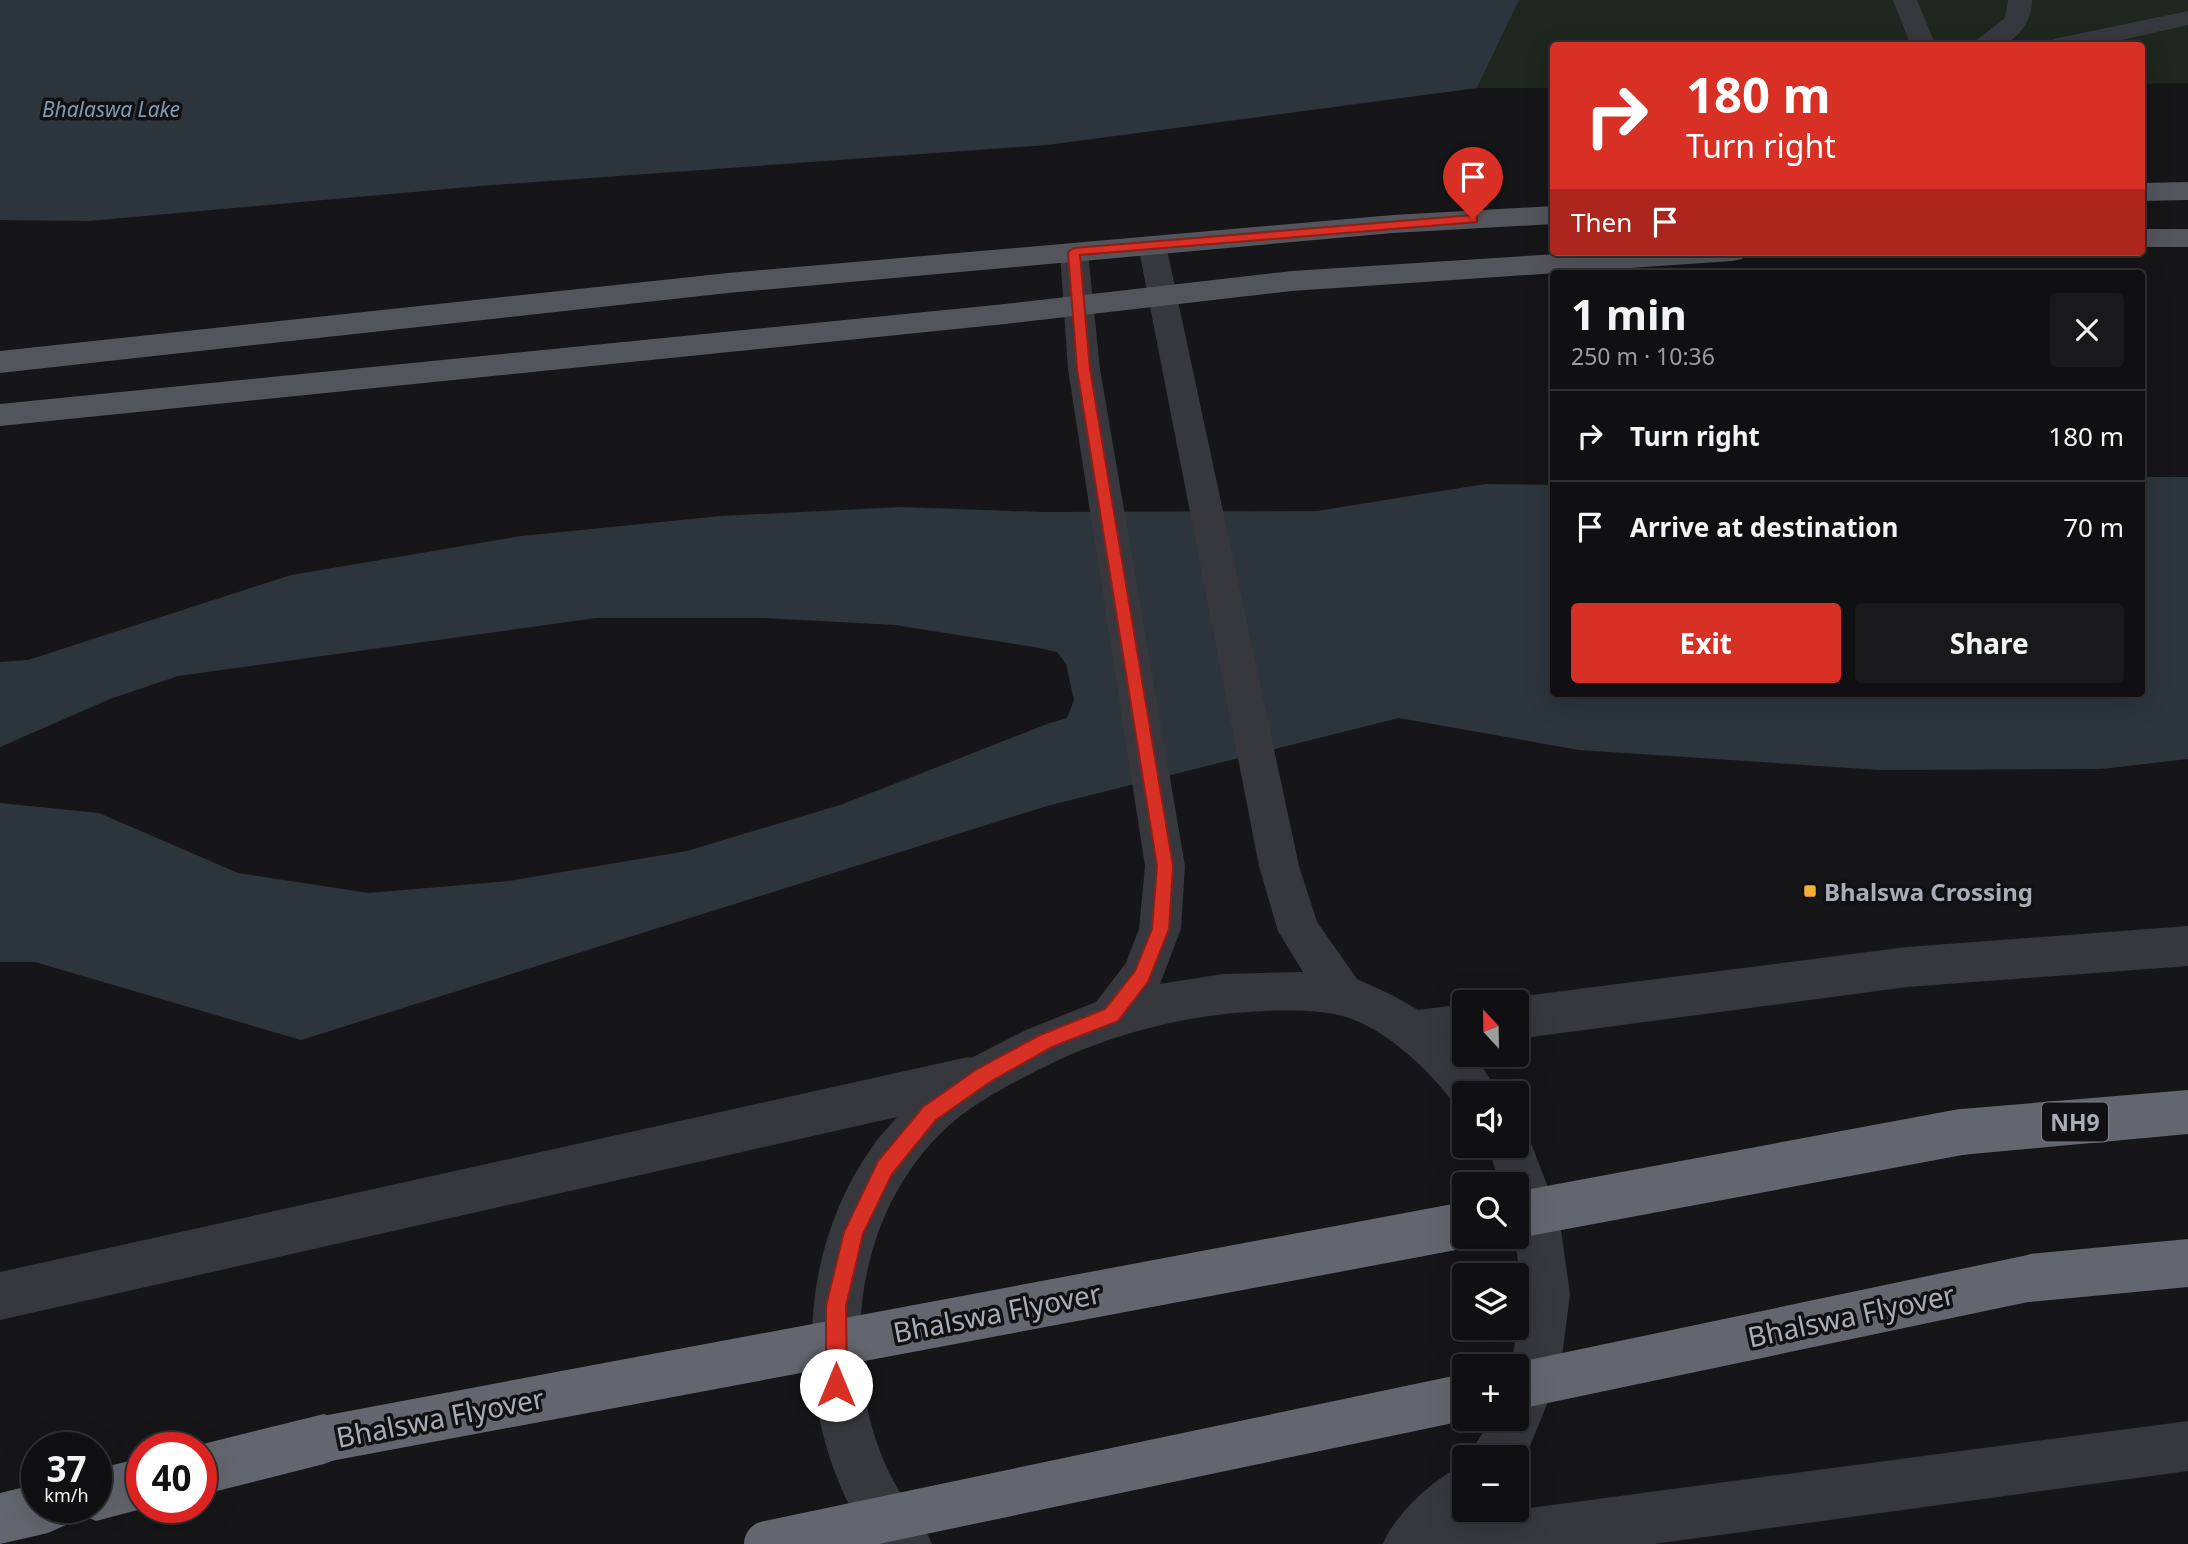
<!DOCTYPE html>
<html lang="en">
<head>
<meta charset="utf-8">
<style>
  :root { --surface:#101012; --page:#19191b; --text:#f1f3f6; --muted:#9c9d9f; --line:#303032; --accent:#d93025 }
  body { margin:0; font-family:"Noto Sans",sans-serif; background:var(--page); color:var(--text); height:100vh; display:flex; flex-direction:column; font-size:26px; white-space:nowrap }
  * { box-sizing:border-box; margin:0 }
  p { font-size:23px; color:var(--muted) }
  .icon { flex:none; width:38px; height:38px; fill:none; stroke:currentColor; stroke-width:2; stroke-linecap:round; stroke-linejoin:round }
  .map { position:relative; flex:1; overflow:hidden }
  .sheet { position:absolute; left:1550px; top:270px; width:595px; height:427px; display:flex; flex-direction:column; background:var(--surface); border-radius:7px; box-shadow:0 7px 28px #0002,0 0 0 2px var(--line) }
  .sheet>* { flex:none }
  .hud { position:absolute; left:1550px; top:42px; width:595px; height:214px; border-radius:7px; box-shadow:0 7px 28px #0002,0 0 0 2px var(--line); background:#d93025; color:#fff; overflow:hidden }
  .needle { width:46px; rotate:338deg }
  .tools { position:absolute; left:1452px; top:990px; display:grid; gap:14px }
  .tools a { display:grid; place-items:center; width:77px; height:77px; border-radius:7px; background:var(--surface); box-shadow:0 7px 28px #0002,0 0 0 2px var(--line); font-size:35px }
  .speed { position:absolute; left:21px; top:1432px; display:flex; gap:14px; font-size:35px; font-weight:700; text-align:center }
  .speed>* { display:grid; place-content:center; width:91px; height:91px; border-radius:50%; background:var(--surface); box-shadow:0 7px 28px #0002,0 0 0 2px var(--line); line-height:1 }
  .speed small { font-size:18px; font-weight:400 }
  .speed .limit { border:10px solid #d22; background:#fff; color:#111 }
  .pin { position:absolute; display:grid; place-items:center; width:60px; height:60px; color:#fff; margin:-72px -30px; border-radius:50% 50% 50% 0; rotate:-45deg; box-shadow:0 0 7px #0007 }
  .pin .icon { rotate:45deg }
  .me { position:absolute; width:77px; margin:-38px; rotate:0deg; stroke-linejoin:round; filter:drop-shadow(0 0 5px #0008) }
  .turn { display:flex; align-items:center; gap:24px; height:147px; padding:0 21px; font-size:32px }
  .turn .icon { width:91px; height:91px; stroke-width:2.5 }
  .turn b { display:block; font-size:49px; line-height:60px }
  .then { display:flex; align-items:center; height:66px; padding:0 21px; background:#0003; gap:14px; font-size:26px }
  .round { display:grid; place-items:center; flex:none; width:74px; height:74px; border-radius:7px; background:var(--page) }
  .overview { display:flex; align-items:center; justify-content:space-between; height:119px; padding:0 21px }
  h1 { font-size:42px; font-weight:700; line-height:52px }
  .primary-button { display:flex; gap:14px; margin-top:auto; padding:14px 21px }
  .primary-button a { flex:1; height:80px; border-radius:7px; background:var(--accent); color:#fff; font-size:28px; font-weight:700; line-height:80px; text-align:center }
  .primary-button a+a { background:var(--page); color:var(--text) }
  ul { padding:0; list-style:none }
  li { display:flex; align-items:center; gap:21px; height:91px; padding:0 21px; border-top:2px solid var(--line) }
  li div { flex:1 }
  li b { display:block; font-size:26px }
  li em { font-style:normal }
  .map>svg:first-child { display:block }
  .green { fill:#1e261f }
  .water { fill:#2c353c }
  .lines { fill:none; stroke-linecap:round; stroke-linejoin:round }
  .minor { fill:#37383d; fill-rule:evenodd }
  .major { fill:#53555c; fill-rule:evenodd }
  .highway { fill:#63666e; fill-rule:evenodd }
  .highway-bridge { stroke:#63666e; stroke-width:46 }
  .route { fill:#d93025; stroke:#8d1f18; stroke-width:2 }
  .poi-dot { fill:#f2b134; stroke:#111113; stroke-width:2.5 }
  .labels { text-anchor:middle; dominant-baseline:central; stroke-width:7; stroke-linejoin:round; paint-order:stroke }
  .far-water-label { font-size:21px; font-style:italic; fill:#7f9bb3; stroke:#111113 }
  .shield { fill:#111113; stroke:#7b7e86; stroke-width:2 }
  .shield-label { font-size:23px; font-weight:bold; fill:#a8adb8 }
  .poi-label { font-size:24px; font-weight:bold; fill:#a8adb8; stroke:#111113; text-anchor:start }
  .near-street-label { font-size:28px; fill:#a8adb8; stroke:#111113 }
</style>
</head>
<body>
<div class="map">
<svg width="2188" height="1544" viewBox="0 0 2188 1544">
  <rect width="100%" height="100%" fill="#161618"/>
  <path class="green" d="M 1519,0 L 2188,0 L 2188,83 L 2142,84 L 2142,46 L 1554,46 L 1554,88 L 1477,88 Z"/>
  <g class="water">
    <path d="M 0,0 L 1519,0 L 1477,88 L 1047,145 L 480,186 L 89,221 L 0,220 Z"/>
    <path d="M 2142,477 L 2188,477 L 2188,759 L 2101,769 L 1880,770 L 1579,750 L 1399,718 L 1047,806 L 301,1040 L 35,962 L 0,962 L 0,803 L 99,813 L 238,873 L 369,893 L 509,881 L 687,851 L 843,804 L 1047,724 L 1067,718 L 1074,700 L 1066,664 L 1057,652 L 1034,647 L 895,625 L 764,618 L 596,618 L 178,676 L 110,699 L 0,747 L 0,662 L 28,660 L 291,575 L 522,536 L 721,516 L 901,507 L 1041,512 L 1317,511 L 1485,484 L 1554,485 L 1554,693 L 2142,693 Z"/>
  </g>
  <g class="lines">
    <g class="minor">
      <path d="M 1893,0 L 1917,0 L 1936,46 L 1911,46 Z"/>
      <path d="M 2008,0 L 2032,0 C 2033,19 2017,43 1997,46 C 1988,47 1978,46 1969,46 L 2005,18 Z"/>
      <path d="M 2188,11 L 2188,25 L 2095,46 L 2046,46 L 2049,41 L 2058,38 Z"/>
      <path d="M 1152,236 L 1162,238 L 1166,245 L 1299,866 L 1317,922 L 1357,979 L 1392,995 L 1418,1010 L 1465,1004 L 1465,1046 L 1462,1046 L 1465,1055 L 1471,1055 C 1483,1067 1491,1078 1497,1094 L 1465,1094 L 1465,1112 L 1459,1110 C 1432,1073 1390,1031 1346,1017 C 1313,1006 1244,1011 1209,1016 C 1147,1025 1090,1043 1034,1072 C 1003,1088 971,1105 945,1129 C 885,1186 858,1268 860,1349 C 861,1393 873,1443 894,1482 C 905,1504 923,1521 932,1544 L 872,1544 C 793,1428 790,1261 873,1146 C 880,1135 889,1127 897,1117 L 0,1320 L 0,1272 L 968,1057 L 971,1058 L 1026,1030 L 1096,1002 L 1126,963 L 1139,929 L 1145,866 L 1068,369 L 1060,252 L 1064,245 L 1074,243 L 1084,245 L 1088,252 L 1100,369 L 1185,866 L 1181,929 L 1160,984 L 1223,974 L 1303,972 L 1278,931 L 1259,866 L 1138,245 L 1142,238 Z"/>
      <path d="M 2188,926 L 2188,966 L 1907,987 L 1517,1039 L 1517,1003 L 1503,1003 L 1517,997 L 1907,947 Z"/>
      <path d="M 1517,1126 L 1526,1130 L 1559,1216 L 1570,1294 L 1560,1373 L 1522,1465 L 1517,1470 L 1517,1458 L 1468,1458 C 1474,1444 1484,1433 1490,1419 L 1517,1419 L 1517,1367 L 1511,1367 L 1522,1294 L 1515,1237 L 1517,1185 L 1501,1185 L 1487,1146 L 1517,1146 Z"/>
      <path d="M 2188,1421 L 2188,1471 L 1654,1544 L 1383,1544 C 1395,1514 1435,1477 1465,1464 L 1465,1510 L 1481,1510 L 1476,1515 Z"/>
    </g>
    <g class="major">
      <path d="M 2188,182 L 2188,200 L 2142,201 L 2142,183 Z"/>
      <path d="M 1554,206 L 1554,224 L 1393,233 L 728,293 L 0,373 L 0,351 L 728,273 L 1393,215 Z"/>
      <rect x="2142" y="229" width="46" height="18"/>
      <path d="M 1588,252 L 1746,252 L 1742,259 L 1732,261 L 1292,291 L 1005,324 L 0,426 L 0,404 L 1005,304 L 1292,271 Z"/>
    </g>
    <g class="highway">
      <path d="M 2188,1090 L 2188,1134 L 1961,1155 L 1945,1148 L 1938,1132 L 1945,1116 L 1961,1109 Z"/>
      <path d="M 2188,1239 L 2188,1287 L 2030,1302 L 2013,1295 L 2006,1278 L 2013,1261 L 2030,1254 Z"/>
      <path d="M 324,1414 L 342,1421 L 349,1439 L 342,1457 L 324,1464 L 201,1495 L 201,1447 L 191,1447 Z"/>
      <path d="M 142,1458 L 142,1507 L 149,1507 L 96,1521 L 78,1513 L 75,1507 L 96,1507 L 96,1469 Z"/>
      <path d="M 37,1484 L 37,1507 L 74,1507 L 66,1525 L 48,1533 L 0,1544 L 0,1493 Z"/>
    </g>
    <g class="highway-bridge">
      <path d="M 1517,1215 L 1961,1132"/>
      <path d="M 1517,1386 L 2030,1278"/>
      <path d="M 324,1439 L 1465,1225"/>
      <path d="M 767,1544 L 1465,1397"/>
    </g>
  </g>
  <path class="route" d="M 1473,215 L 1477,216 L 1477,222 L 1080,255 L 1090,369 L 1173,866 L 1169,929 L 1148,982 L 1118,1021 L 1052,1047 L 990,1082 L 936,1120 L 892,1174 L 863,1234 L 846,1306 L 847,1385 L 844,1392 L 836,1395 L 829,1392 L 826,1385 L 826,1306 L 844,1232 L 878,1161 L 923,1107 L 977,1069 L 1040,1035 L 1105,1009 L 1135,971 L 1152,929 L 1157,866 L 1077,369 L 1068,252 L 1074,248 Z"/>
  <rect class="poi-dot" x="1803" y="884" width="14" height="14" rx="3.5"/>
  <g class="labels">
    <g class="far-water-label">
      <text x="111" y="109">Bhalaswa Lake</text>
    </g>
    <rect class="shield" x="2042" y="1102.5" width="66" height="39" rx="5"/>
    <g class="shield-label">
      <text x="2075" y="1122">NH9</text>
    </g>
    <g class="poi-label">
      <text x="1824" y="891">Bhalswa Crossing</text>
    </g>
    <g class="near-street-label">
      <text transform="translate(997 1312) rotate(-11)">Bhalswa Flyover</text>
      <text transform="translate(1851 1315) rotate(-12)">Bhalswa Flyover</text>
      <text transform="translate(440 1417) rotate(-11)">Bhalswa Flyover</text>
    </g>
  </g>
</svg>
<div class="tools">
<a><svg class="needle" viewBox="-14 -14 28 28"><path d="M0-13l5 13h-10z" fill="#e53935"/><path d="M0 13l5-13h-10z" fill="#9c9d9f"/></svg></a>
<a><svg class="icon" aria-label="sound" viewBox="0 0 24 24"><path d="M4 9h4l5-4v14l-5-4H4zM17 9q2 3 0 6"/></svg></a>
<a><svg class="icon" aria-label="search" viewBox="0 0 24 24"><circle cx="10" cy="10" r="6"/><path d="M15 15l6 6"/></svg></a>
<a><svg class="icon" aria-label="layers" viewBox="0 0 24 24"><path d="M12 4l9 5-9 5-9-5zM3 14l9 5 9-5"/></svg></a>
<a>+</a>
<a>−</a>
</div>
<div class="speed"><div>37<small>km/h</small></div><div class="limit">40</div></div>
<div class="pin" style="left:1473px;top:219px;background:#d93025"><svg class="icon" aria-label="arrive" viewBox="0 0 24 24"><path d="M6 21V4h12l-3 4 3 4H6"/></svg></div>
<svg class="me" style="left:836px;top:1385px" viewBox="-20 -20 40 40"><circle r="19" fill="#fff"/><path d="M0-13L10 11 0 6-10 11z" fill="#d93025"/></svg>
<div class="hud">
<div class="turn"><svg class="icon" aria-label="right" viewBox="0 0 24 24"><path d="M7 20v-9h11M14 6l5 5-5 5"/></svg><div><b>180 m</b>Turn right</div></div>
<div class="then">Then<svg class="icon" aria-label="arrive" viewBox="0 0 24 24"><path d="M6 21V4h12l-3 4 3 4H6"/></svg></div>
</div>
<section class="sheet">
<div class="overview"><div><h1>1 min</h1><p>250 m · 10:36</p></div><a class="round"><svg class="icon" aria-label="close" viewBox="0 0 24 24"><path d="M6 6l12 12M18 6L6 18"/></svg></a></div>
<ul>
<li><svg class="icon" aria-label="right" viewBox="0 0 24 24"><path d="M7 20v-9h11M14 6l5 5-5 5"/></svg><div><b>Turn right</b></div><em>180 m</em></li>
<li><svg class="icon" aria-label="arrive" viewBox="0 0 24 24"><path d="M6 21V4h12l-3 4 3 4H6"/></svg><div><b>Arrive at destination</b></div><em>70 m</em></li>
</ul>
<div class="primary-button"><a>Exit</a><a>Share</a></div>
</section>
</div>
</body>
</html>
